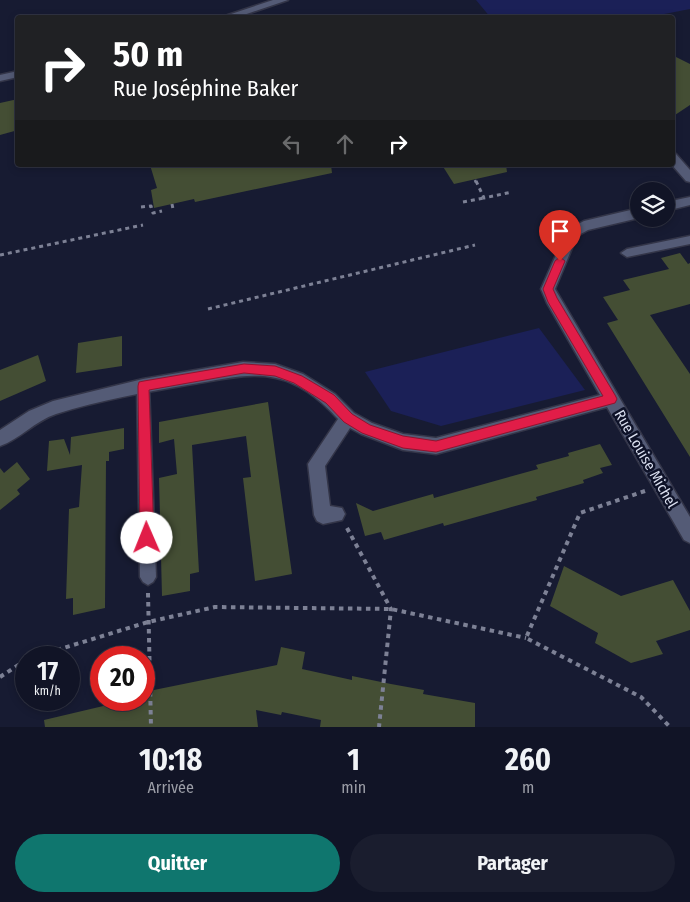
<!DOCTYPE html>
<html lang="fr">
<head>
<meta charset="utf-8">
<style>
  :root { --surface:#111426; --page:#1a1d2e; --text:#f1f3f6; --muted:#9c9ea7; --line:#303343; --accent:#0f766e }
  body { margin:0; font-family:"Fira Sans Condensed",sans-serif; background:var(--page); color:var(--text); height:100vh; display:flex; flex-direction:column; font-size:19px; white-space:nowrap }
  * { box-sizing:border-box; margin:0 }
  p { font-size:16px; color:var(--muted) }
  .icon { flex:none; width:28px; height:28px; fill:none; stroke:currentColor; stroke-width:2; stroke-linecap:round; stroke-linejoin:round }
  .map { position:relative; height:727px; overflow:hidden }
  .drawer { display:flex; flex-direction:column; background:var(--surface); flex:1 }
  .drawer>* { flex:none }
  .banner { position:absolute; left:15px; top:15px; width:660px; height:152px; border-radius:5px; box-shadow:0 2px 8px #0003,0 0 0 1px var(--line); background:#202124; color:#fff; overflow:hidden }
  .tools { position:absolute; left:630px; top:182px; display:grid; gap:10px }
  .tools a { display:grid; place-items:center; width:45px; height:45px; border-radius:50%; background:var(--surface); box-shadow:0 2px 8px #0003,0 0 0 1px var(--line); font-size:25px }
  .speed { position:absolute; left:15px; top:646px; display:flex; gap:10px; font-size:25px; font-weight:700; text-align:center }
  .speed>* { display:grid; place-content:center; width:65px; height:65px; border-radius:50%; background:var(--surface); box-shadow:0 2px 8px #0003,0 0 0 1px var(--line); line-height:1 }
  .speed small { font-size:12px; font-weight:400 }
  .speed .limit { border:8px solid #d22; background:#fff; color:#111 }
  .pin { position:absolute; display:grid; place-items:center; width:42px; height:42px; color:#fff; margin:-51px -21px; border-radius:50% 50% 50% 0; rotate:-45deg; box-shadow:0 0 5px #0007 }
  .pin .icon { rotate:45deg }
  .me { position:absolute; width:55px; margin:-28px; rotate:359deg; stroke-linejoin:round; filter:drop-shadow(0 0 4px #0008) }
  .turn { display:flex; align-items:center; gap:18px; height:105px; padding:0 15px; font-size:22px }
  .turn .icon { width:65px; height:65px; stroke-width:2.5 }
  .turn b { display:block; font-size:35px; line-height:42px }
  .lanes { display:flex; align-items:center; height:48px; padding:0 15px; background:#0003; justify-content:center; gap:25px; direction:ltr }
  .lanes .off { opacity:.35 }
  .eta { display:flex; justify-content:space-evenly; align-items:center; height:85px; text-align:center }
  .eta b { font-size:30px; font-weight:700; line-height:35px }
  .button { display:flex; gap:10px; margin-top:auto; padding:10px 15px }
  .button a { flex:1; height:58px; border-radius:30px; background:var(--accent); color:#fff; font-size:20px; font-weight:700; line-height:58px; text-align:center }
  .button a+a { background:var(--page); color:var(--text) }
  .map>svg:first-child { display:block }
  .green { fill:#1b2057 }
  .building { fill:#444e34 }
  .lines { fill:none; stroke-linecap:round; stroke-linejoin:round }
  .service-casing { stroke:#333548; stroke-width:3 }
  .minor-casing { stroke:#333548; stroke-width:3 }
  .tertiary-casing { stroke:#333548; stroke-width:3 }
  .path-far2 { stroke:#7d8195; stroke-width:2.5; stroke-dasharray:2.5 2.5; stroke-linecap:butt }
  .path-far1 { stroke:#7d8195; stroke-width:3; stroke-dasharray:4 4; stroke-linecap:butt }
  .path { stroke:#7d8195; stroke-width:4; stroke-dasharray:4.5 4.5; stroke-linecap:butt }
  .service { fill:#545b76; fill-rule:evenodd }
  .minor { fill:#545b76; fill-rule:evenodd }
  .tertiary { fill:#545b76; fill-rule:evenodd }
  .route { fill:#e11d48; stroke:#92132f }
  .labels { text-anchor:middle; dominant-baseline:central; stroke-width:5; stroke-linejoin:round; paint-order:stroke }
  .street-label { font-size:15px; fill:#dadfef; stroke:#0e1228 }
</style>
</head>
<body>
<div class="map">
<svg width="690" height="727" viewBox="0 0 690 727">
  <rect width="100%" height="100%" fill="#171b32"/>
  <g class="green">
    <path d="M 476,0 L 690,0 L 690,9 L 644,18 L 491,18 Z"/>
    <path d="M 539,328 L 585,390 L 441,426 L 391,411 L 365,372 Z"/>
  </g>
  <g class="building">
    <path d="M 672,55 L 690,64 L 690,105 L 672,117 Z"/>
    <path d="M 18,99 L 18,130 L 0,135 L 0,103 Z"/>
    <path d="M 150,165 L 331,165 L 332,173 L 195,202 L 194,199 L 154,208 L 151,190 L 157,188 Z"/>
    <path d="M 442,165 L 506,165 L 507,172 L 454,184 Z"/>
    <path d="M 680,253 L 688,264 L 690,263 L 690,304 L 650,315 L 690,374 L 690,457 L 607,323 L 618,320 L 603,297 L 630,290 L 623,280 L 669,269 L 661,258 Z"/>
    <path d="M 122,336 L 122,366 L 76,373 L 78,343 Z"/>
    <path d="M 38,355 L 46,381 L 0,401 L 0,370 Z"/>
    <path d="M 268,402 L 292,574 L 255,581 L 243,478 L 251,477 L 246,436 L 192,445 L 199,572 L 190,574 L 190,591 L 162,596 L 159,478 L 177,474 L 174,439 L 159,443 L 159,422 Z"/>
    <path d="M 124,428 L 124,449 L 109,452 L 109,461 L 106,461 L 105,608 L 73,615 L 73,598 L 66,599 L 69,509 L 79,507 L 82,465 L 47,471 L 49,441 L 64,439 L 70,455 L 71,437 Z"/>
    <path d="M 600,444 L 612,465 L 600,468 L 603,473 L 583,480 L 584,483 L 536,497 L 537,500 L 444,526 L 443,523 L 384,540 L 381,532 L 365,536 L 356,503 L 373,511 L 433,494 L 434,498 L 538,469 L 536,465 L 569,456 L 568,453 Z"/>
    <path d="M 17,462 L 30,479 L 17,490 L 20,494 L 0,510 L 0,468 L 4,473 Z"/>
    <path d="M 564,566 L 621,596 L 673,580 L 690,611 L 690,630 L 656,641 L 663,654 L 631,663 L 595,643 L 598,633 L 550,606 Z"/>
    <path d="M 281,647 L 305,652 L 302,669 L 352,680 L 352,676 L 391,684 L 424,690 L 423,694 L 475,703 L 475,727 L 320,727 L 321,720 L 282,712 L 281,715 L 256,710 L 258,727 L 45,727 L 44,720 L 116,703 L 116,700 L 144,700 L 144,692 L 277,665 Z"/>
  </g>
  <g class="lines">
    <defs>
      <g id="service">
        <path d="M 690,236 L 690,244 L 627,257 L 621,253 L 627,249 Z"/>
        <path d="M 143,380 L 148,382 L 149,386 L 156,577 L 153,582 L 148,585 L 143,582 L 140,577 L 137,386 L 138,382 Z"/>
      </g>
      <g id="minor">
        <path d="M 672,153 L 676,154 L 690,170 L 690,182 L 686,181 L 672,165 Z"/>
        <path d="M 690,197 L 690,205 L 666,211 L 666,202 Z"/>
        <path d="M 639,208 L 639,218 L 588,230 L 577,236 L 555,289 L 690,517 L 690,543 L 684,540 L 607,407 L 436,454 L 403,450 L 361,434 L 350,428 L 325,466 L 330,506 L 342,508 L 345,514 L 342,520 L 323,524 L 317,521 L 314,515 L 308,464 L 338,419 C 322,401 300,383 276,378 C 249,372 220,380 193,384 C 147,392 100,400 56,414 C 35,421 20,439 0,446 L 0,430 L 29,411 L 53,401 L 143,379 L 243,362 L 275,364 L 303,374 L 335,394 L 354,413 L 372,423 L 403,434 L 436,438 L 600,395 L 547,303 L 541,289 L 567,230 L 584,221 Z"/>
      </g>
      <g id="tertiary">
        <path d="M 273,0 L 288,0 L 235,18 L 219,18 Z"/>
        <path d="M 18,71 L 18,77 L 0,81 L 0,75 Z"/>
      </g>
    </defs>
    <use href="#service" class="service-casing"/>
    <use href="#minor" class="minor-casing"/>
    <use href="#tertiary" class="tertiary-casing"/>
    <path class="path-far2" d="M 475,180 L 476,183"/>
    <g class="path-far1">
      <path d="M 476,181 L 484,198 L 512,192"/>
      <path d="M 463,202 L 484,198"/>
      <path d="M 172,204 L 173,209"/>
      <path d="M 141,207 L 151,206 L 153,213 L 162,211"/>
      <path d="M 0,255 L 143,225"/>
      <path d="M 208,309 L 475,245"/>
    </g>
    <g class="path">
      <path d="M 645,491 L 580,513 L 526,638 L 641,697 L 670,727"/>
      <path d="M 347,528 L 391,609 L 379,727"/>
      <path d="M 148,593 L 151,727"/>
      <path d="M 31,658 L 148,622 L 215,607 L 391,609 L 526,638"/>
      <path d="M 0,677 L 26,660"/>
    </g>
    <use href="#service" class="service"/>
    <use href="#minor" class="minor"/>
    <use href="#tertiary" class="tertiary"/>
  </g>
  <path class="route" d="M 560,257 L 565,261 L 553,289 L 557,298 L 615,395 L 617,399 L 615,403 L 436,452 L 403,448 L 362,433 L 344,422 L 326,403 L 294,383 L 275,376 L 244,373 L 149,390 L 154,538 L 152,543 L 147,545 L 142,543 L 140,538 L 138,386 L 139,382 L 144,381 L 244,364 L 275,366 L 302,376 L 334,395 L 352,414 L 370,425 L 403,436 L 436,441 L 603,396 L 548,302 L 543,289 L 555,261 Z"/>
  <g class="labels">
    <g class="street-label">
      <text transform="translate(646 459) rotate(60)">Rue Louise Michel</text>
    </g>
  </g>
</svg>
<div class="tools">
<a><svg class="icon" aria-label="layers" viewBox="0 0 24 24"><path d="M12 4l9 5-9 5-9-5zM3 14l9 5 9-5"/></svg></a>
</div>
<div class="speed"><div>17<small>km/h</small></div><div class="limit">20</div></div>
<div class="pin" style="left:560px;top:261px;background:#d93025"><svg class="icon" aria-label="arrive" viewBox="0 0 24 24"><path d="M6 21V4h12l-3 4 3 4H6"/></svg></div>
<svg class="me" style="left:147px;top:538px" viewBox="-20 -20 40 40"><circle r="19" fill="#fff"/><path d="M0-13L10 11 0 6-10 11z" fill="#e11d48"/></svg>
<div class="banner">
<div class="turn"><svg class="icon" aria-label="right" viewBox="0 0 24 24"><path d="M7 20v-9h11M14 6l5 5-5 5"/></svg><div><b>50 m</b>Rue Joséphine Baker</div></div>
<div class="lanes"><svg class="icon off" aria-label="left" viewBox="0 0 24 24"><path d="M17 20v-9H6M10 6l-5 5 5 5"/></svg><svg class="icon off" aria-label="ahead" viewBox="0 0 24 24"><path d="M12 20V5M6 11l6-6 6 6"/></svg><svg class="icon" aria-label="right" viewBox="0 0 24 24"><path d="M7 20v-9h11M14 6l5 5-5 5"/></svg></div>
</div>
</div>
<section class="drawer">
<div class="eta">
<div><b>10:18</b><p>Arrivée</p></div>
<div><b>1</b><p>min</p></div>
<div><b>260</b><p>m</p></div>
</div>
<div class="button"><a>Quitter</a><a>Partager</a></div>
</section>
</body>
</html>
